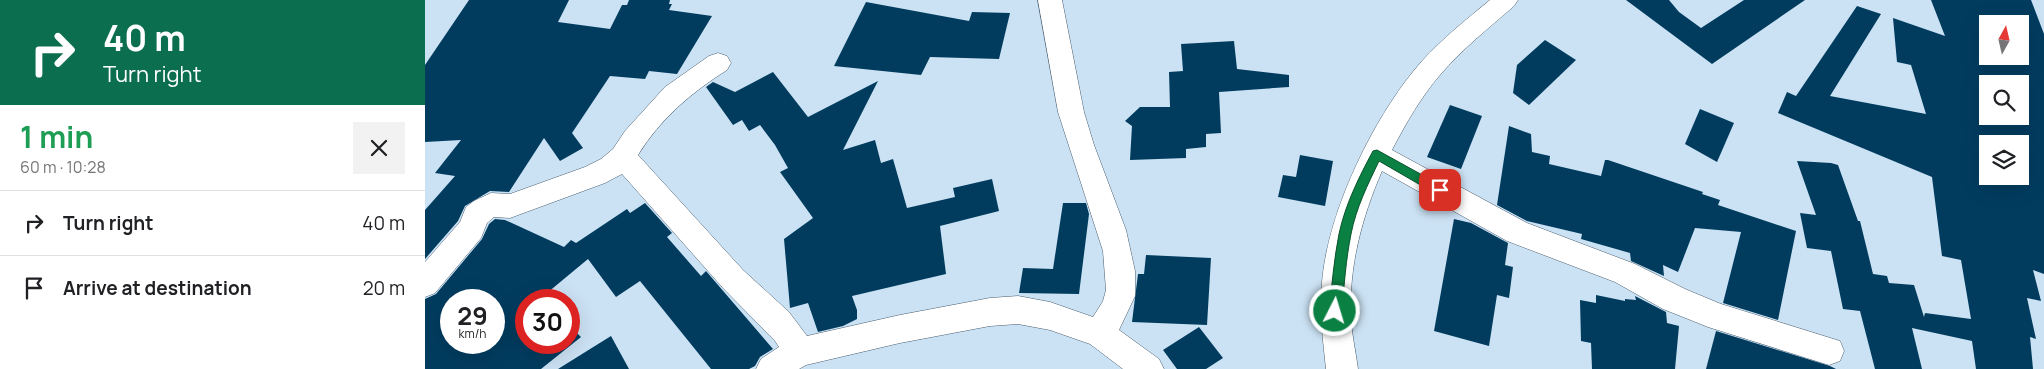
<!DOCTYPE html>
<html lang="en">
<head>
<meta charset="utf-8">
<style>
  :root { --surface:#fff; --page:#f2f2f2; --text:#202124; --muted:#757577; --line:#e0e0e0 }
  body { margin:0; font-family:Manrope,sans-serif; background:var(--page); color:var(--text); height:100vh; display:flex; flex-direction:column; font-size:19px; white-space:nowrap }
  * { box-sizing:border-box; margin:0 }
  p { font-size:16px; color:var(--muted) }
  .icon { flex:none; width:28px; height:28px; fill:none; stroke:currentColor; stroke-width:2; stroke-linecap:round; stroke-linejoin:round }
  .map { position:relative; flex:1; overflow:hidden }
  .details { display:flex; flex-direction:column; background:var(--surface); width:425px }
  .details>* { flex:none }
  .banner { background:#0b6e4f; color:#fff; overflow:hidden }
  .needle { width:32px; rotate:8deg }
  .buttons { position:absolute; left:1554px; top:15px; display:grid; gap:10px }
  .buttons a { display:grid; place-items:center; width:50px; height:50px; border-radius:0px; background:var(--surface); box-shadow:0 5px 20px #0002; font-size:25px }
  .speed { position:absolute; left:15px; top:289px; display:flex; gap:10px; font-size:25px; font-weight:700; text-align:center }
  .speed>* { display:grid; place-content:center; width:65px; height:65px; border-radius:50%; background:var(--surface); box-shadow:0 5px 20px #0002; line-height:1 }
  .speed small { font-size:12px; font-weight:400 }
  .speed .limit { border:8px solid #d22; background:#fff; color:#111 }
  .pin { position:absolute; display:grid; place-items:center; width:42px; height:42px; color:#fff; margin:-21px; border-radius:10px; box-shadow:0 2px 8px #0006 }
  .me { position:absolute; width:55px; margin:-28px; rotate:5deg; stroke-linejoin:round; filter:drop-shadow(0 0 4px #0008) }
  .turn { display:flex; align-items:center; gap:18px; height:105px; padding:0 20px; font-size:22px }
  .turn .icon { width:65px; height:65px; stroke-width:2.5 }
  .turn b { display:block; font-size:35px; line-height:42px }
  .round { display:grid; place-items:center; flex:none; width:52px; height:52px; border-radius:0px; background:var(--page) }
  .summary { display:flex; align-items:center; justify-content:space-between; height:85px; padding:0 20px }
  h1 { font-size:30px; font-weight:700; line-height:38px; color:#1e9e55 }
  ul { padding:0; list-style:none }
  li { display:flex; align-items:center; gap:15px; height:65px; padding:0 20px; border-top:1px solid var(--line) }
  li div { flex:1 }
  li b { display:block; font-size:19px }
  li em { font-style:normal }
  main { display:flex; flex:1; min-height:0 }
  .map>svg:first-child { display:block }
  .building { fill:#013c5f; fill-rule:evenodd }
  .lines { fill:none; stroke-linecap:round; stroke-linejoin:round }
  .street-casing { stroke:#4a5d6d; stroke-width:1 }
  .street { fill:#fff; fill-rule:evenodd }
  .route { fill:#0b8043; stroke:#07532c }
</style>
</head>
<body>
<main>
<section class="details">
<div class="banner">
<div class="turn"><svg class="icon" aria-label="right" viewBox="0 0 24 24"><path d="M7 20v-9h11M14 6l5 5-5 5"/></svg><div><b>40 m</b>Turn right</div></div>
</div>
<div class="summary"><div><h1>1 min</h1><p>60 m · 10:28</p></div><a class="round"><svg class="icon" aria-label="close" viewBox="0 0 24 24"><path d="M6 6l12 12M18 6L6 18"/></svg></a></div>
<ul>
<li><svg class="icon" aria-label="right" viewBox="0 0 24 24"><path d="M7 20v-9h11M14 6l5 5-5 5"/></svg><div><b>Turn right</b></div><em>40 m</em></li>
<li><svg class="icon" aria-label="arrive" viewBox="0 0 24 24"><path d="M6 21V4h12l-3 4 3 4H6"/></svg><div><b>Arrive at destination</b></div><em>20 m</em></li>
</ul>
</section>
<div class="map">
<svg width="1619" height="369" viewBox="0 0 1619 369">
  <rect width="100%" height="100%" fill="#cbe2f4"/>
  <g class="building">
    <path d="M 44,0 L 144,0 L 133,22 L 185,29 L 197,5 L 202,5 L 204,0 L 245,0 L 244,4 L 247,4 L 244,10 L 287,16 L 252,74 L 224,71 L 220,79 L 185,76 L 147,133 L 158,148 L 135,161 L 119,138 L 84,192 L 65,191 L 40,206 L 33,221 L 0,259 L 0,210 L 30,176 L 10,173 L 36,140 L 0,142 L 0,65 Z"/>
    <path d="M 1201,0 L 1244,0 L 1254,12 L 1276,28 L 1319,0 L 1380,0 L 1287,64 Z"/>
    <path d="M 1506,0 L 1606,0 L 1619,34 L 1619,274 L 1608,270 L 1616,301 L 1602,298 L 1611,339 L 1605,337 L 1608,369 L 1551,369 L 1547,341 L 1487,328 L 1497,369 L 1450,369 L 1435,311 L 1418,309 L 1406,251 L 1382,248 L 1375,213 L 1391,215 L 1372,161 L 1406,163 L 1413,165 L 1433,221 L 1435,221 L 1448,274 L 1462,276 L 1464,283 L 1489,285 L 1499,317 L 1500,313 L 1546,319 L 1536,260 L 1517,256 L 1507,177 L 1353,113 L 1362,92 L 1371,96 L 1432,6 L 1456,14 L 1405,96 L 1501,114 L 1486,65 L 1472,62 L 1468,18 L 1520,36 ZM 1562,24 L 1595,24 L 1595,56 L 1562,56 ZM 1562,84 L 1595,84 L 1595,116 L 1562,116 ZM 1562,144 L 1595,144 L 1595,176 L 1562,176 Z"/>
    <path d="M 441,2 L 544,21 L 547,12 L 585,13 L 574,59 L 505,57 L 496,75 L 409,66 Z"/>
    <path d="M 1120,40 L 1151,60 L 1104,105 L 1088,93 L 1092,65 Z"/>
    <path d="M 809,41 L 812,69 L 864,75 L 864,87 L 794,92 L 796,133 L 781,134 L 781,147 L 761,149 L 761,158 L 705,160 L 707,126 L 700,121 L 715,107 L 745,107 L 744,72 L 758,71 L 756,44 Z"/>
    <path d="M 348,72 L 383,117 L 453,81 L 418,150 L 450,140 L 456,163 L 468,159 L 482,208 L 530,197 L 528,188 L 567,179 L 574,211 L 515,226 L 521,274 L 427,296 L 432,310 L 432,319 L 418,326 L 393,332 L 383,303 L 365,308 L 359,239 L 388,218 L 355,172 L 363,168 L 350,145 L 335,125 L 324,131 L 317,120 L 308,125 L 281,87 L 288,82 L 310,92 Z"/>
    <path d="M 1025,105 L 1057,116 L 1036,169 L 1002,157 Z"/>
    <path d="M 1275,109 L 1309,123 L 1292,162 L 1260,144 Z"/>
    <path d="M 1084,126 L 1106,134 L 1107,152 L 1125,156 L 1124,164 L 1176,176 L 1180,160 L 1183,160 L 1278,192 L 1277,194 L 1295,200 L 1293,205 L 1371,231 L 1353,320 L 1298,303 L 1316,232 L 1270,228 L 1253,272 L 1238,265 L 1239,276 L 1206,261 L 1205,253 L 1156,239 L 1157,234 L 1102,221 L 1072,205 Z"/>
    <path d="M 875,155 L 908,161 L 900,206 L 853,197 L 858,175 L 871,177 Z"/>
    <path d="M 220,203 L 247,233 L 242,237 L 276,276 L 281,271 L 348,349 L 335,357 L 330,366 L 324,369 L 286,369 L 215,281 L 191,297 L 163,259 L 116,298 L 118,300 L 101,300 L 101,342 L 144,342 L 144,325 L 156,337 L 116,369 L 0,369 L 0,299 L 11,294 L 57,239 L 64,224 L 70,219 L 80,220 L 139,247 L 146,240 L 151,243 L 202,209 L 205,213 ZM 26,300 L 69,300 L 69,342 L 26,342 Z"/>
    <path d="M 638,203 L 661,203 L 664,214 L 654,294 L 594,293 L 598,268 L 628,269 Z"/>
    <path d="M 1029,219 L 1046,223 L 1083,243 L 1080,265 L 1088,267 L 1084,298 L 1072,295 L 1064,346 L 1009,331 Z"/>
    <path d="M 721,255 L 786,258 L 782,325 L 707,322 L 713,274 L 719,274 Z"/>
    <path d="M 1171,295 L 1200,301 L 1200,299 L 1211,300 L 1210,296 L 1241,312 L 1242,323 L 1254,326 L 1250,369 L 1167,369 L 1166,343 L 1156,341 L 1155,300 L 1171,303 Z"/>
    <path d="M 774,327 L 798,358 L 781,369 L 752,369 L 738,350 Z"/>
    <path d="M 1291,331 L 1405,366 L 1411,369 L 1281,369 Z"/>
    <path d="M 186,336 L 204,369 L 133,369 Z"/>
  </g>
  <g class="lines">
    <defs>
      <g id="street">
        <path d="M 613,0 L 637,0 L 659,112 L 669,145 L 701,230 L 710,271 L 710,296 L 694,330 L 734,359 L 739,369 L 698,369 L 665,344 L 625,330 L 593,324 L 565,326 L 475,343 L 381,365 L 374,369 L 331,369 L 336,359 L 354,347 L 350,341 L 298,288 L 197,174 L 180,183 L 85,218 L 69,217 L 62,223 L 56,238 L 10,293 L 0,297 L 0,262 L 35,222 L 41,207 L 49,201 L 66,193 L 85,194 L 160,167 L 176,159 L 188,149 L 200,131 L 240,87 L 284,56 L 293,53 L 302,56 L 306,63 L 302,70 C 267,92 235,119 213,155 L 318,270 L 364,312 L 382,336 L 475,315 L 565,298 L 593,296 L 625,302 L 668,317 L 678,301 L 681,290 L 678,251 L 633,112 Z"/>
        <path d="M 1065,0 L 1093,0 L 1089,6 C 1064,28 1037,49 1015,75 C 996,97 981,123 967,150 L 1102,223 L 1210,264 L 1260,289 L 1296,304 L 1415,341 L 1419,351 L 1415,361 L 1404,365 L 1283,327 L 1238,309 L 1190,282 L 1082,241 L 957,171 C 937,217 923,268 926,320 C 927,336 931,353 933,369 L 901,369 C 898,340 894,312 897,282 C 903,210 950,114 997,61 C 1018,38 1042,19 1065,0 Z"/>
      </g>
    </defs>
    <use href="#street" class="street-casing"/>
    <use href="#street" class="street"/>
  </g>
  <path class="route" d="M 952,150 L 1019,187 L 1020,190 L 1019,194 L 1011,194 L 954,161 C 943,184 931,208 926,234 C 921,259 919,285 917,311 L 915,315 L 910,317 L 906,315 L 904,311 C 907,285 909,259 914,234 C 920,205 934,177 948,151 Z"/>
</svg>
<div class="buttons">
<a><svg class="needle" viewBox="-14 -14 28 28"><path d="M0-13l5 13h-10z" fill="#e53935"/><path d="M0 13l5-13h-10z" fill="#757577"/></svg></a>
<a><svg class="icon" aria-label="search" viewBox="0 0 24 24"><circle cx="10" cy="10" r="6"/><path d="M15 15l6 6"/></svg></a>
<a><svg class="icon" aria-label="layers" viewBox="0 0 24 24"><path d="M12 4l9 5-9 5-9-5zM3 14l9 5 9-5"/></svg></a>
</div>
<div class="speed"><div>29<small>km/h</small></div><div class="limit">30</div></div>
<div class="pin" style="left:1015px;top:190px;background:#d93025"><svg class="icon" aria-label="arrive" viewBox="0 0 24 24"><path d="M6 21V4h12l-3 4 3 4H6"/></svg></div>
<svg class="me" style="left:910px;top:311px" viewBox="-20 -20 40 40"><circle r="17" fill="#0b8043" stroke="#fff" stroke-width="3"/><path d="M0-11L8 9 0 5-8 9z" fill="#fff"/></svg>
</div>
</main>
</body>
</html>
